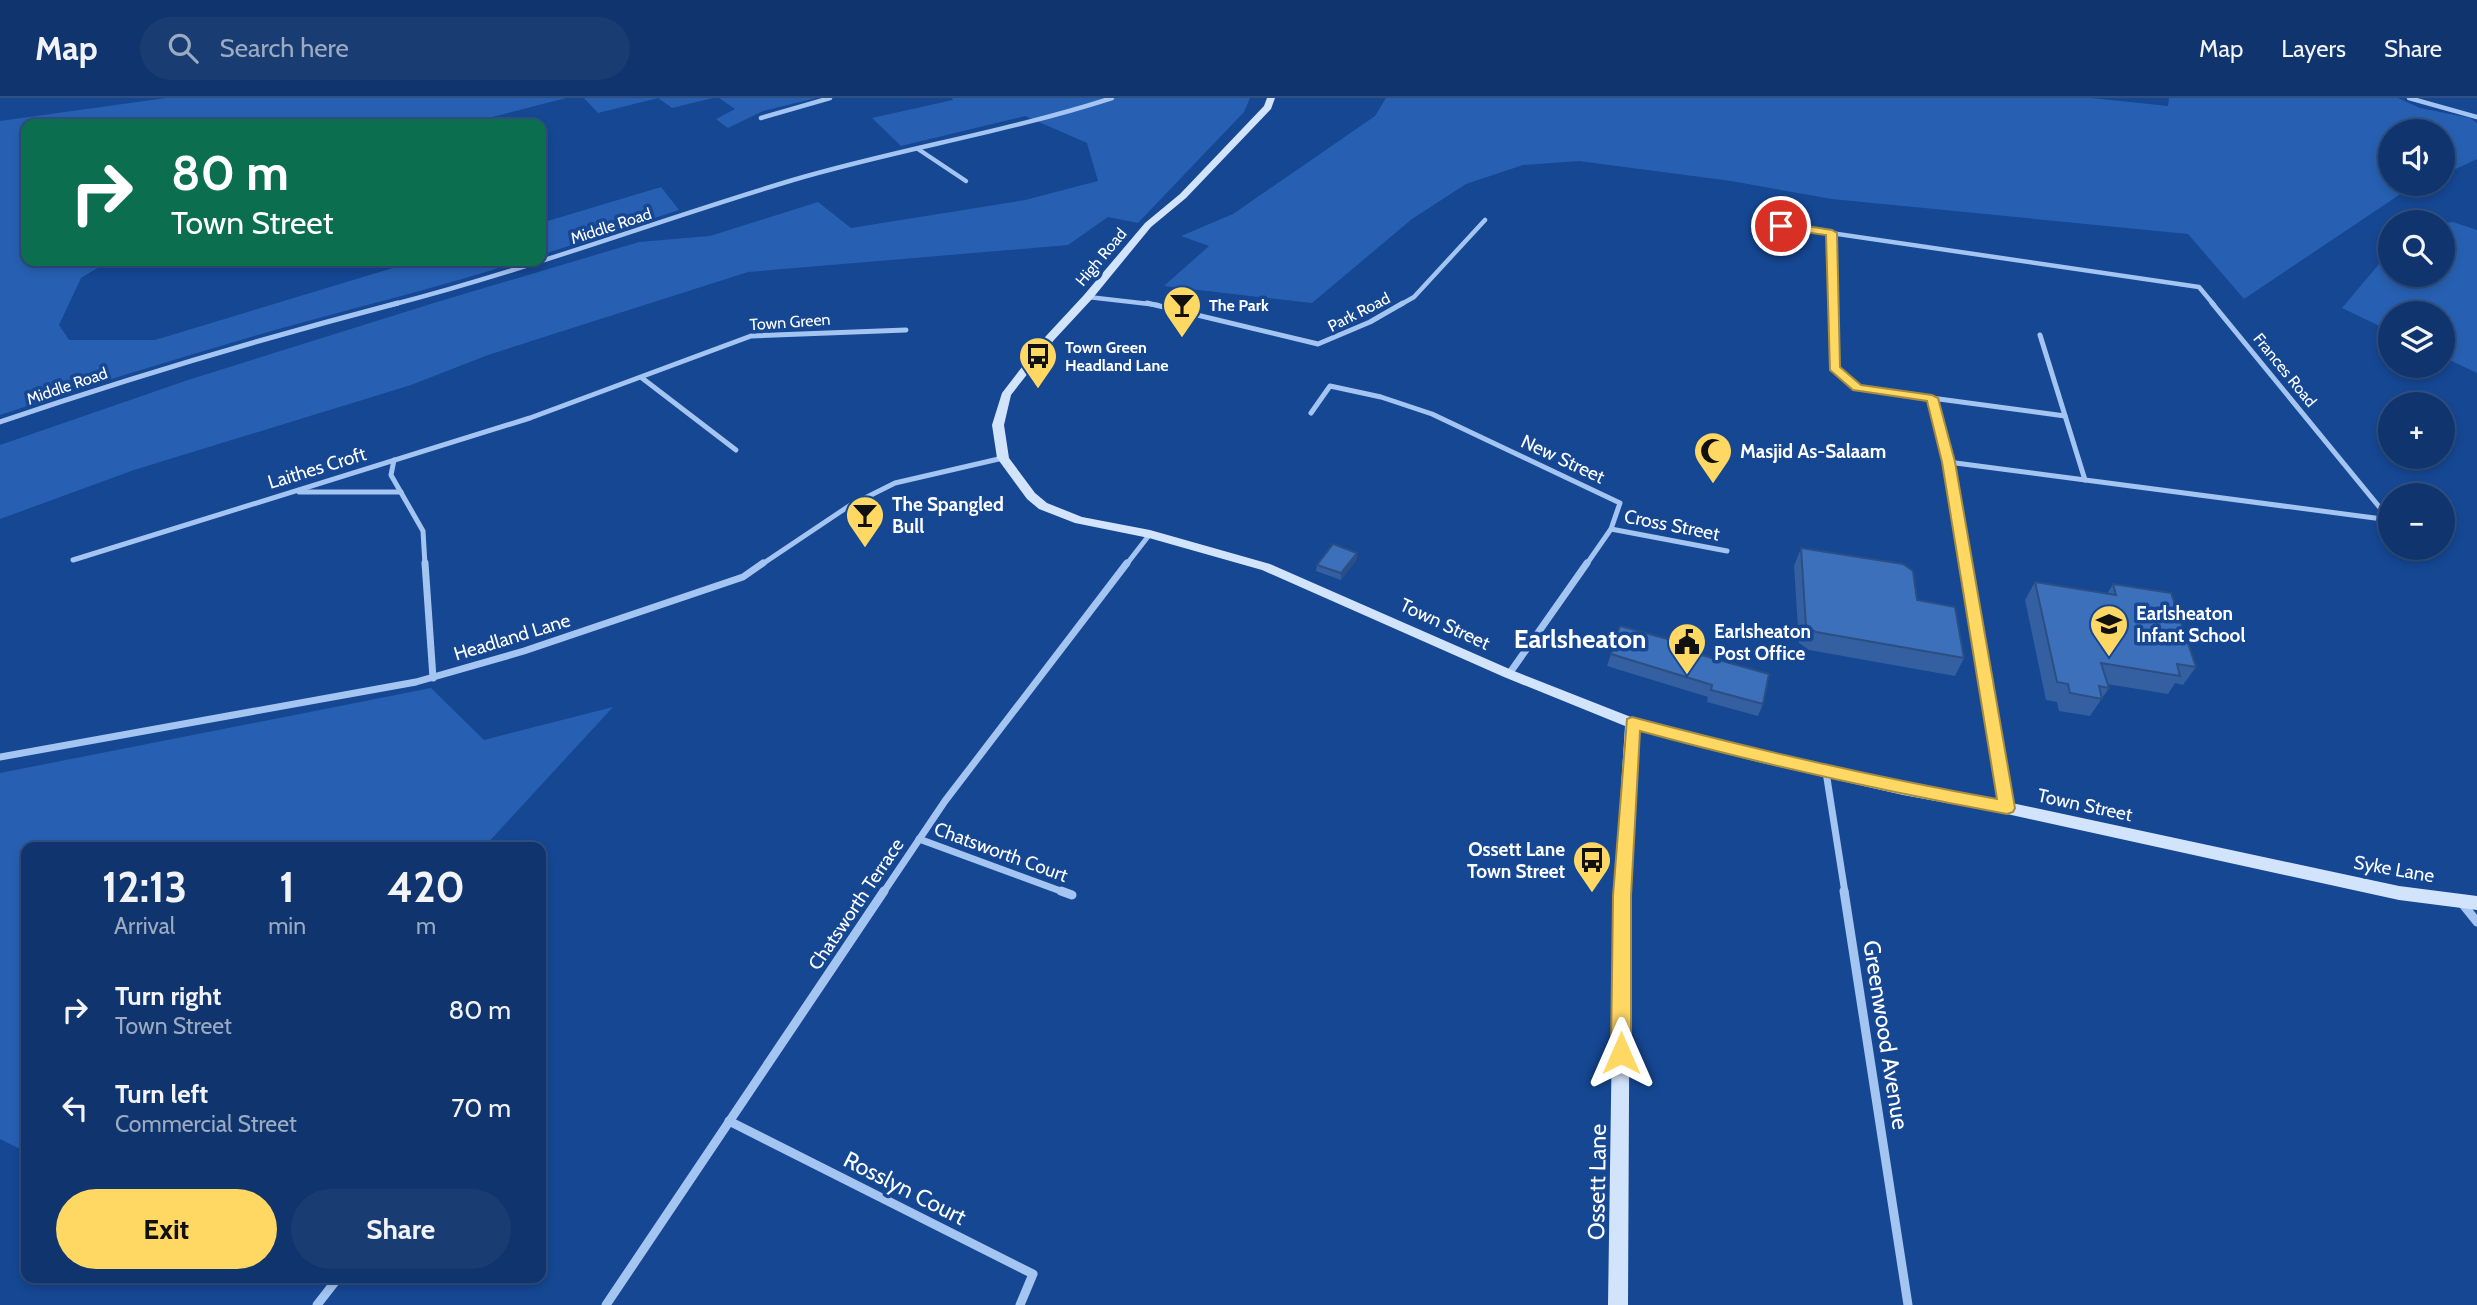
<!DOCTYPE html>
<html lang="en">
<head>
<meta charset="utf-8">
<style>
  :root { --surface:#10356e; --page:#193d73; --text:#f1f3f6; --muted:#9cabc2; --line:#305081; --accent:#ffd864 }
  body { margin:0; font-family:Cabin,sans-serif; background:var(--page); color:var(--text); height:100vh; display:flex; flex-direction:column; font-size:26px; white-space:nowrap }
  * { box-sizing:border-box; margin:0 }
  p { font-size:23px; color:var(--muted) }
  .icon { flex:none; width:38px; height:38px; fill:none; stroke:currentColor; stroke-width:2; stroke-linecap:round; stroke-linejoin:round }
  .map { position:relative; flex:1; overflow:hidden }
  .drawer { position:absolute; left:21px; top:744px; width:525px; height:441px; display:flex; flex-direction:column; background:var(--surface); border-radius:14px; box-shadow:0 4px 10px #0003,0 0 0 2px var(--line) }
  .drawer>* { flex:none }
  .hud { position:absolute; left:21px; top:21px; width:525px; height:147px; border-radius:14px; box-shadow:0 4px 10px #0003,0 0 0 2px var(--line); background:#0b6e4f; color:#fff; overflow:hidden }
  .buttons { position:absolute; left:2378px; top:21px; display:grid; gap:14px }
  .buttons a { display:grid; place-items:center; width:77px; height:77px; border-radius:50%; background:var(--surface); box-shadow:0 4px 10px #0003,0 0 0 2px var(--line); font-size:35px }
  .pin { position:absolute; display:grid; place-items:center; width:60px; height:60px; color:#fff; margin:-30px; border:4px solid #fff; border-radius:50%; box-shadow:0 2px 7px #0007 }
  .me { position:absolute; width:77px; margin:-38px; rotate:0deg; stroke-linejoin:round; filter:drop-shadow(0 0 5px #0008) }
  .turn { display:flex; align-items:center; gap:24px; height:147px; padding:0 35px; font-size:32px }
  .turn .icon { width:91px; height:91px; stroke-width:2.5 }
  .turn b { display:block; font-size:49px; line-height:60px }
  .eta { display:flex; justify-content:space-evenly; align-items:center; height:119px; text-align:center }
  .eta b { font-size:42px; font-weight:700; line-height:49px }
  .action { display:flex; gap:14px; margin-top:auto; padding:14px 35px }
  .action a { flex:1; height:80px; border-radius:42px; background:var(--accent); color:#111; font-size:28px; font-weight:700; line-height:80px; text-align:center }
  .action a+a { background:var(--page); color:var(--text) }
  ul { padding:0; list-style:none }
  li { display:flex; align-items:center; gap:21px; height:98px; padding:0 35px }
  li div { flex:1 }
  li b { display:block; font-size:26px }
  li em { font-style:normal }
  header { display:flex; align-items:center; gap:42px; box-sizing:border-box; height:98px; padding:0 35px; background:var(--surface); border-bottom:2px solid var(--line) }
  header strong { font-size:33px }
  nav { display:flex; gap:38px; margin-inline-start:auto; font-size:24px }
  .search { width:490px; height:63px; background:var(--page); display:flex; align-items:center; gap:18px; box-sizing:border-box; padding:0 24px; border-radius:38px; color:var(--muted); font-size:26px }
  .map>svg:first-child { display:block }
  .green { fill:#2760b2 }
  .lines { fill:none; stroke-linecap:round; stroke-linejoin:round }
  .street-far3 { stroke:#a4c4f1; stroke-width:4.5 }
  .street-far2 { stroke:#a4c4f1; stroke-width:5 }
  .street-far1 { stroke:#a4c4f1; stroke-width:7 }
  .street { stroke:#a4c4f1; stroke-width:9 }
  .secondary { fill:#d2e3fc; fill-rule:evenodd }
  .wall { fill:#3460a1 }
  .shaded-wall { fill:#2b4e83 }
  .building { fill:#3d70bb; stroke:#2b4e83; stroke-width:2 }
  .route { fill:#ffd864; stroke:#a68c41; stroke-width:2 }
  .labels { text-anchor:middle; dominant-baseline:central; stroke-width:7; stroke-linejoin:round; paint-order:stroke }
  .far-street-label { font-size:16px; fill:#fff; stroke:#154793 }
  .far-poi-label { font-size:16px; font-weight:bold; fill:#fff; stroke:#154793; text-anchor:start }
  .poi-label { font-size:19px; font-weight:bold; fill:#fff; stroke:#154793; text-anchor:start }
  .street-label { font-size:19px; fill:#fff; stroke:#154793 }
  .near-street-label { font-size:23px; fill:#fff; stroke:#154793 }
  .district-label { font-size:26px; font-weight:bold; fill:#fff; stroke:#154793 }
</style>
</head>
<body>
<header>
<strong>Map</strong>
<div class="search"><svg class="icon" aria-label="search" viewBox="0 0 24 24"><circle cx="10" cy="10" r="6"/><path d="M15 15l6 6"/></svg>Search here</div>
<nav><a>Map</a><a>Layers</a><a>Share</a></nav>
</header>
<div class="map">
<svg width="2477" height="1207" viewBox="0 0 2477 1207">
  <rect width="100%" height="100%" fill="#154793"/>
  <g class="green">
    <path d="M 166,0 L 566,0 L 465,26 L 26,26 L 26,163 L 109,163 L 81,180 L 59,227 L 69,242 L 155,242 L 416,163 L 521,163 C 440,189 357,209 275,232 C 183,258 91,287 0,317 L 0,23 Z"/>
    <path d="M 584,0 L 713,0 L 672,10 L 658,0 L 598,15 Z"/>
    <path d="M 719,0 L 816,0 L 763,13 L 728,30 L 716,21 L 735,11 Z"/>
    <path d="M 952,0 L 1250,0 L 1244,14 L 1138,125 L 1108,119 L 1068,147 L 748,174 L 488,257 L 411,287 L 134,372 L 0,421 L 0,347 L 188,282 L 437,204 L 639,144 L 710,138 L 818,104 L 851,130 L 1025,102 L 1098,83 L 1087,45 L 1025,18 L 901,48 L 872,20 L 953,2 Z"/>
    <path d="M 1386,0 L 2091,0 L 2168,8 L 2169,0 L 2398,0 L 2420,10 L 2470,20 L 2477,25 L 2477,61 L 2443,77 L 2443,33 L 2390,33 L 2390,86 L 2424,86 L 2399,97 L 2244,201 L 2188,136 L 1832,101 L 1731,83 L 1579,63 L 1523,67 L 1466,86 L 1412,121 L 1312,205 L 1164,188 L 1209,148 L 1181,138 L 1233,116 L 1375,18 Z"/>
    <path d="M 661,89 L 679,112 L 541,157 L 541,125 Z"/>
    <path d="M 2453,124 L 2477,132 L 2477,275 L 2443,259 L 2443,215 L 2390,215 L 2390,233 L 2342,210 L 2390,153 L 2390,177 L 2443,177 L 2443,125 Z"/>
    <path d="M 431,590 L 484,642 L 613,609 L 484,749 L 26,749 L 26,1054 L 0,1041 L 0,675 Z"/>
  </g>
  <g class="lines">
    <g class="street-far3">
      <path d="M 2409,0 L 2477,19"/>
      <path d="M 761,20 L 830,0"/>
      <path d="M 918,51 L 966,83"/>
      <path d="M 1756,124 L 2199,189 L 2214,207"/>
      <path d="M 1832,135 L 1833,207"/>
      <path d="M 1088,199 L 1158,207"/>
      <path d="M 391,207 C 527,172 659,122 793,82 C 898,51 1007,34 1112,0"/>
      <path d="M 1400,207 L 1414,199 L 1485,122"/>
    </g>
    <g class="street-far2">
      <path d="M 1147,205 L 1318,246 L 1370,224 L 1403,205"/>
      <path d="M 1833,205 L 1834,270 L 1857,290 L 2065,318"/>
      <path d="M 2040,237 L 2085,382"/>
      <path d="M 642,280 L 736,352"/>
      <path d="M 1932,300 L 1948,364 L 1966,467"/>
      <path d="M 1311,315 L 1330,288 L 1381,299 L 1432,316 L 1620,405 L 1611,431 L 1586,467"/>
      <path d="M 0,324 C 132,279 264,240 398,205"/>
      <path d="M 394,362 L 391,377 L 423,433 L 425,467"/>
      <path d="M 1948,364 L 2390,422 L 2212,205"/>
      <path d="M 299,394 L 401,394"/>
      <path d="M 1611,431 L 1727,453"/>
      <path d="M 73,462 L 530,320 L 751,238 L 906,232"/>
      <path d="M 761,467 L 849,408 L 895,385 L 1003,360"/>
      <path d="M 1126,467 L 1150,436"/>
    </g>
    <g class="street-far1">
      <path d="M 425,465 L 433,580"/>
      <path d="M 1965,465 L 2007,710"/>
      <path d="M 1509,576 L 1587,465"/>
      <path d="M 0,659 L 416,584 L 524,553 L 743,479 L 763,465"/>
      <path d="M 1826,674 L 1845,795"/>
      <path d="M 919,741 L 1066,795"/>
      <path d="M 883,795 L 945,703 L 1127,465"/>
    </g>
    <g class="street">
      <path d="M 1061,793 L 1072,797"/>
      <path d="M 1844,793 L 1908,1207"/>
      <path d="M 2461,804 L 2477,824"/>
      <path d="M 729,1023 L 1033,1176 L 1020,1207"/>
      <path d="M 317,1207 L 338,1180"/>
      <path d="M 606,1207 L 884,793"/>
    </g>
    <path class="secondary" d="M 1267,0 L 1275,0 L 1271,11 L 1186,100 L 1151,129 L 1092,201 L 1054,242 L 1011,297 L 1004,327 L 1009,360 L 1035,395 L 1047,405 L 1082,419 L 1150,432 L 1270,466 L 1514,573 L 1636,621 L 1754,653 L 1903,685 L 2007,704 L 2399,788 L 2477,798 L 2477,812 L 2399,802 L 2007,716 L 1903,697 L 1754,663 L 1639,632 L 1630,798 L 1628,1207 L 1608,1207 L 1614,798 L 1625,628 L 1504,579 L 1262,472 L 1149,440 L 1075,425 L 1039,411 L 1027,401 L 997,360 L 992,327 L 1002,295 L 1046,238 L 1084,197 L 1145,125 L 1180,96 L 1264,8 Z"/>
  </g>
  <g class="wall">
    <path d="M 1801,450 L 1917,502 L 1964,560 L 1955,578 L 1809,552 L 1799,545 L 1794,468 Z"/>
    <path d="M 1357,455 L 1357,461 L 1341,482 L 1316,473 L 1317,467 Z"/>
    <path d="M 2035,484 L 2107,496 L 2113,486 L 2196,569 L 2183,587 L 2175,585 L 2168,596 L 2107,586 L 2109,590 L 2090,618 L 2059,613 L 2057,604 L 2046,602 L 2025,502 Z"/>
    <path d="M 1620,528 L 1669,548 L 1763,606 L 1758,618 L 1707,604 L 1708,599 L 1607,568 Z"/>
  </g>
  <path class="shaded-wall" d="M 1357,455 L 1357,461 L 1341,482 L 1341,475 Z"/>
  <g class="building">
    <path d="M 1333,446 L 1357,455 L 1341,475 L 1317,467 Z"/>
    <path d="M 1801,450 L 1903,466 L 1913,473 L 1917,502 L 1955,509 L 1964,560 L 1816,534 L 1806,528 Z"/>
    <path d="M 2035,484 L 2116,497 L 2113,486 L 2171,495 L 2196,569 L 2177,566 L 2180,578 L 2101,565 L 2109,590 L 2099,588 L 2102,601 L 2070,595 L 2068,586 L 2057,584 Z"/>
    <path d="M 1620,528 L 1671,542 L 1669,548 L 1769,576 L 1763,606 L 1711,592 L 1712,587 L 1611,556 Z"/>
  </g>
  <path class="route" d="M 1781,124 L 1832,132 L 1837,135 L 1840,269 L 1861,287 L 1932,297 L 1938,300 L 1955,364 L 2015,710 L 2013,714 L 2007,716 C 1883,693 1761,666 1640,633 L 1631,798 L 1631,955 L 1628,961 L 1621,964 L 1614,961 L 1611,955 L 1613,798 L 1627,621 L 1632,619 C 1753,651 1874,679 1997,701 L 1942,364 L 1927,303 L 1853,292 L 1830,272 L 1826,137 L 1777,130 L 1776,128 Z"/>
  <defs>
    <symbol id="bar-pin" viewBox="-11 -11 22 30"><path d="M0 17L-7.5 6A9.5 9.5 0 1 1 7.5 6Z" fill="#ffd864" stroke="#154793"/><path d="M-6-5H6L.8 .8V4.5H3.5V6h-7V4.5H-.8V.8Z" fill="#111"/></symbol>
    <symbol id="bus-pin" viewBox="-11 -11 22 30"><path d="M0 17L-7.5 6A9.5 9.5 0 1 1 7.5 6Z" fill="#ffd864" stroke="#154793"/><path d="M-5-6H5V4H4V6H2V4H-2V6H-4V4H-5ZM-3.5-4V0h7V-4ZM-3.5 1.2v1.5H-2V1.2ZM2 1.2v1.5H3.5V1.2Z" fill="#111"/></symbol>
    <symbol id="mosque-pin" viewBox="-11 -11 22 30"><path d="M0 17L-7.5 6A9.5 9.5 0 1 1 7.5 6Z" fill="#ffd864" stroke="#154793"/><path d="M3.5-4.9A6 6 0 1 0 3.5 4.9A5 5 0 1 1 3.5-4.9Z" fill="#111"/></symbol>
    <symbol id="school-pin" viewBox="-11 -11 22 30"><path d="M0 17L-7.5 6A9.5 9.5 0 1 1 7.5 6Z" fill="#ffd864" stroke="#154793"/><path d="M0-5L7-2L0 1L-7-2ZM-4 1L0 2.5L4 1V4Q0 6-4 4Z" fill="#111"/></symbol>
    <symbol id="civic-pin" viewBox="-11 -11 22 30"><path d="M0 17L-7.5 6A9.5 9.5 0 1 1 7.5 6Z" fill="#ffd864" stroke="#154793"/><path d="M-.6-6.5H3V-4.5H.6V-3L4-1V1h2V6H-6V1h2V-1L-.6-3ZM-1.2 2.5V6h2.4V2.5Z" fill="#111"/></symbol>
  </defs>
  <g fill-rule="evenodd">
    <use href="#bar-pin" x="1160" y="185" width="44" height="60"/>
    <use href="#bus-pin" x="1016" y="236" width="44" height="60"/>
    <use href="#mosque-pin" x="1691" y="331" width="44" height="60"/>
    <use href="#bar-pin" x="843" y="395" width="44" height="60"/>
    <use href="#school-pin" x="2087" y="504" width="44" height="60"/>
    <use href="#civic-pin" x="1665" y="522" width="44" height="60"/>
    <use href="#bus-pin" x="1570" y="740" width="44" height="60"/>
  </g>
  <g class="labels">
    <g class="far-street-label">
      <text transform="translate(611 128) rotate(-18)">Middle Road</text>
      <text transform="translate(1101 159) rotate(-50)">High Road</text>
      <text transform="translate(1359 214) rotate(-27)">Park Road</text>
      <text transform="translate(790 224) rotate(-4)">Town Green</text>
      <text transform="translate(2285 272) rotate(51)">Frances Road</text>
      <text transform="translate(67 288) rotate(-19)">Middle Road</text>
    </g>
    <g class="far-poi-label">
      <text x="1209" y="207">The Park</text>
      <text x="1065" y="249">Town Green<tspan x="1065" dy="18">Headland Lane</tspan></text>
    </g>
    <g class="poi-label">
      <text x="1740" y="353">Masjid As-Salaam</text>
      <text x="892" y="406">The Spangled<tspan x="892" dy="22">Bull</tspan></text>
      <text x="2136" y="515">Earlsheaton<tspan x="2136" dy="22">Infant School</tspan></text>
      <text x="1714" y="533">Earlsheaton<tspan x="1714" dy="22">Post Office</tspan></text>
      <text x="1565" y="751" text-anchor="end">Ossett Lane<tspan x="1565" dy="22">Town Street</tspan></text>
    </g>
    <g class="street-label">
      <text transform="translate(1563 361) rotate(25)">New Street</text>
      <text transform="translate(317 370) rotate(-17)">Laithes Croft</text>
      <text transform="translate(1672 427) rotate(11)">Cross Street</text>
      <text transform="translate(1445 526) rotate(25)">Town Street</text>
      <text transform="translate(512 539) rotate(-17)">Headland Lane</text>
      <text transform="translate(2085 707) rotate(12)">Town Street</text>
      <text transform="translate(1001 754) rotate(20)">Chatsworth Court</text>
      <text transform="translate(2394 771) rotate(10)">Syke Lane</text>
      <text transform="translate(856 806) rotate(-56)">Chatsworth Terrace</text>
    </g>
    <g class="near-street-label">
      <text transform="translate(1886 937) rotate(81)">Greenwood Avenue</text>
      <text transform="translate(1597 1084) rotate(-89)">Ossett Lane</text>
      <text transform="translate(905 1090) rotate(27)">Rosslyn Court</text>
    </g>
    <g class="district-label">
      <text x="1580" y="541">Earlsheaton</text>
    </g>
  </g>
</svg>
<div class="buttons">
<a><svg class="icon" aria-label="sound" viewBox="0 0 24 24"><path d="M4 9h4l5-4v14l-5-4H4zM17 9q2 3 0 6"/></svg></a>
<a><svg class="icon" aria-label="search" viewBox="0 0 24 24"><circle cx="10" cy="10" r="6"/><path d="M15 15l6 6"/></svg></a>
<a><svg class="icon" aria-label="layers" viewBox="0 0 24 24"><path d="M12 4l9 5-9 5-9-5zM3 14l9 5 9-5"/></svg></a>
<a>+</a>
<a>−</a>
</div>
<div class="pin" style="left:1781px;top:128px;background:#d93025"><svg class="icon" aria-label="arrive" viewBox="0 0 24 24"><path d="M6 21V4h12l-3 4 3 4H6"/></svg></div>
<svg class="me" style="left:1621px;top:955px" viewBox="-20 -20 40 40"><path d="M0-17L14 15 0 8-14 15z" fill="#ffd864" stroke="#fff" stroke-width="4"/></svg>
<div class="hud">
<div class="turn"><svg class="icon" aria-label="right" viewBox="0 0 24 24"><path d="M7 20v-9h11M14 6l5 5-5 5"/></svg><div><b>80 m</b>Town Street</div></div>
</div>
<section class="drawer">
<div class="eta">
<div><b>12:13</b><p>Arrival</p></div>
<div><b>1</b><p>min</p></div>
<div><b>420</b><p>m</p></div>
</div>
<ul>
<li><svg class="icon" aria-label="right" viewBox="0 0 24 24"><path d="M7 20v-9h11M14 6l5 5-5 5"/></svg><div><b>Turn right</b><p>Town Street</p></div><em>80 m</em></li>
<li><svg class="icon" aria-label="left" viewBox="0 0 24 24"><path d="M17 20v-9H6M10 6l-5 5 5 5"/></svg><div><b>Turn left</b><p>Commercial Street</p></div><em>70 m</em></li>
</ul>
<div class="action"><a>Exit</a><a>Share</a></div>
</section>
</div>
</body>
</html>
